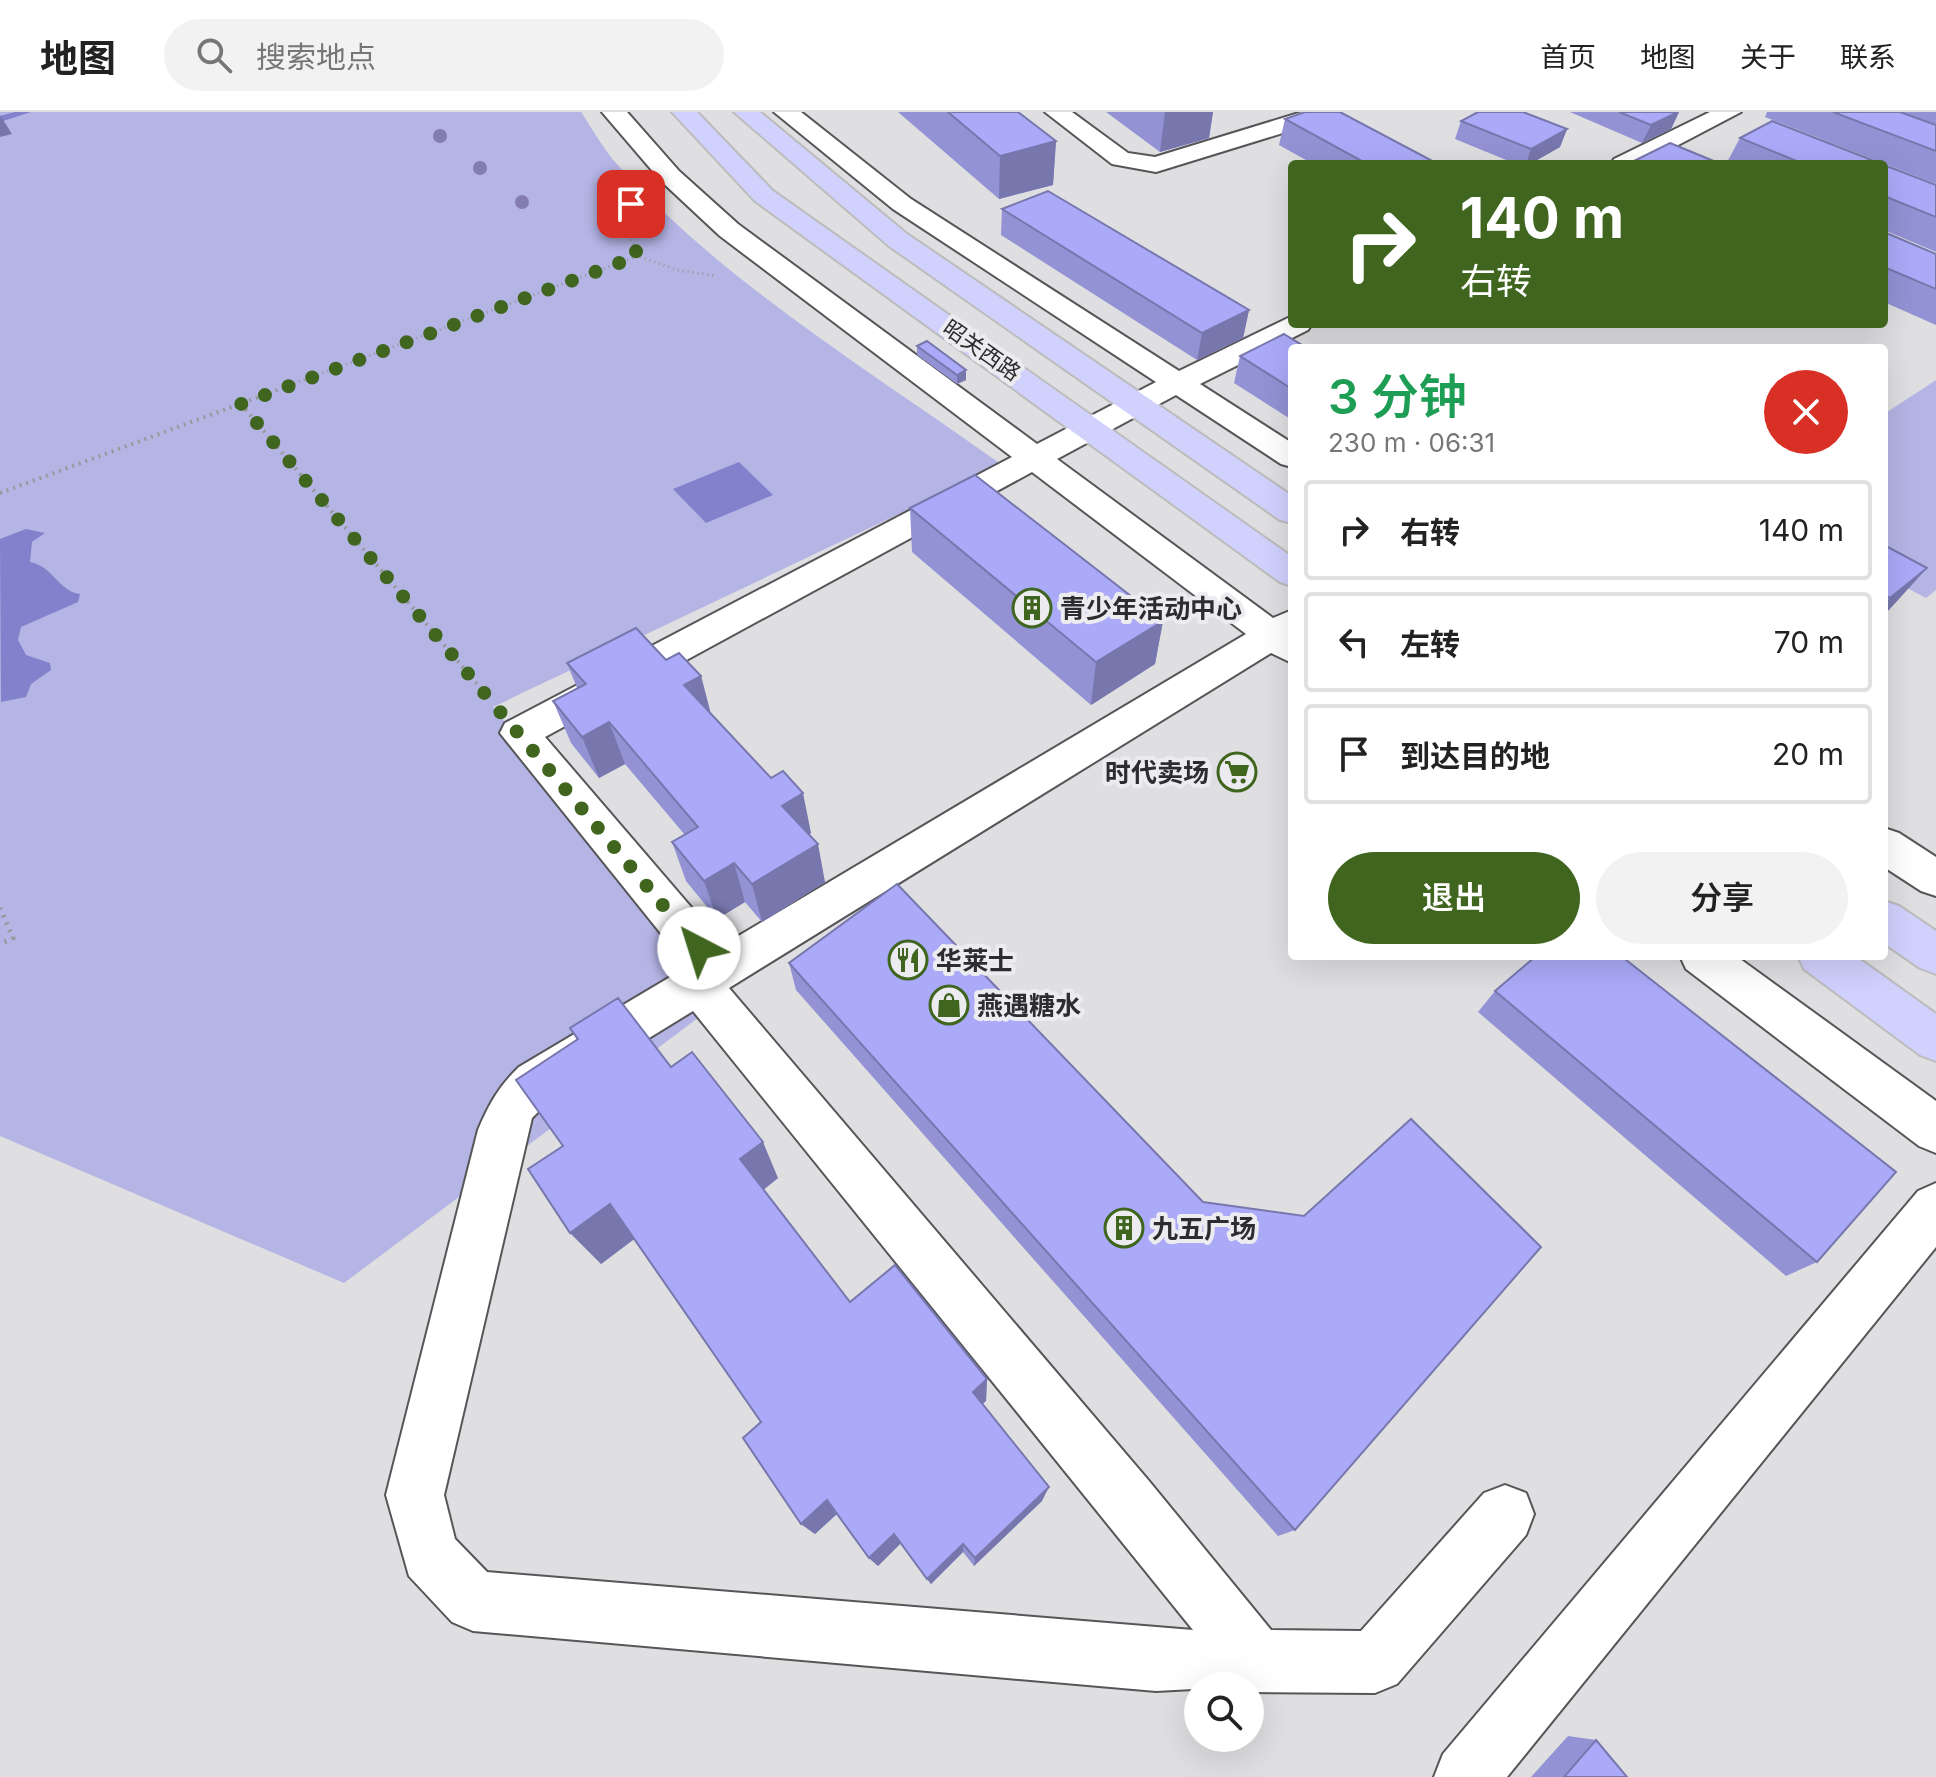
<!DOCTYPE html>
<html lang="zh">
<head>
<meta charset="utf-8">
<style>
  :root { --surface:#fff; --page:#f2f2f2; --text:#222; --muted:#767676; --line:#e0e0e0; --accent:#3f651f }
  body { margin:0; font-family:Inter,"Noto Sans SC",sans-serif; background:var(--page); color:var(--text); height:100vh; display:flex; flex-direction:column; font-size:30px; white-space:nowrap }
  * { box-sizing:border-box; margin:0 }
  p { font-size:26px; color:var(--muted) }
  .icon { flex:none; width:44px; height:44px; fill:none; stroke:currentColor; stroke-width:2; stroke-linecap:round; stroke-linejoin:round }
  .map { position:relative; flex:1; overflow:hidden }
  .panel { position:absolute; left:1288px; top:232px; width:600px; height:616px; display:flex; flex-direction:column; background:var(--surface); border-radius:8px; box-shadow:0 8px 32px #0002 }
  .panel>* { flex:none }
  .hud { position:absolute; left:1288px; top:48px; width:600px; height:168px; border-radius:8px; box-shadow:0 8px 32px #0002; background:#3f651f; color:#fff; overflow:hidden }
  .tools { position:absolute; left:1184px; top:1560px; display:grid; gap:16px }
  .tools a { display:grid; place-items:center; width:80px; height:80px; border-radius:50%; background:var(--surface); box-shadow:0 8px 32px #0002; font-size:40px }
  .pin { position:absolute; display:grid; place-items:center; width:68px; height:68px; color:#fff; margin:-34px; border-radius:16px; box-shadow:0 4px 12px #0006 }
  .me { position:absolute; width:88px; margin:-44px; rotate:320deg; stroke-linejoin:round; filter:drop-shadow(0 0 6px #0008) }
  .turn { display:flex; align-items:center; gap:28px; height:168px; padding:0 40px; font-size:36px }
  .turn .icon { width:104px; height:104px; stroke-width:2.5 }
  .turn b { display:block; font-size:56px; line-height:68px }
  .round { display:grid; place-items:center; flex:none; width:84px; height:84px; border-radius:42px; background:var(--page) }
  .summary { display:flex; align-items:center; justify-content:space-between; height:136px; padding:0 40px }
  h1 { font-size:48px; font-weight:600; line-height:60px; color:#1e9e55 }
  .action { display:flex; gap:16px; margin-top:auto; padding:16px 40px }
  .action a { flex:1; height:92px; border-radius:48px; background:var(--accent); color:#fff; font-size:32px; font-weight:600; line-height:92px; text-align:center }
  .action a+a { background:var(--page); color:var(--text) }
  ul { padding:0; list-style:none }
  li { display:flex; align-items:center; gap:24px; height:100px; margin:0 16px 12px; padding:0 24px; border:4px solid var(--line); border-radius:8px }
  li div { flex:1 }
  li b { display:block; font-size:30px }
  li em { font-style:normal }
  header { display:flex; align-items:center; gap:48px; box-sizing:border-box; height:112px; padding:0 40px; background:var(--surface); border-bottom:2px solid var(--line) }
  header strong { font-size:38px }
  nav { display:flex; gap:44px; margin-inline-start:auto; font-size:28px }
  .search { width:560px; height:72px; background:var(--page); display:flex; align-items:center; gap:20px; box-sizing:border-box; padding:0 28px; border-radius:44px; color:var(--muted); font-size:30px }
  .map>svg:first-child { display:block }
  .green { fill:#b4b5e5 }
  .water { fill:#8281cb }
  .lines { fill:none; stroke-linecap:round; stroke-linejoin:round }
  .stream { fill:#8281cb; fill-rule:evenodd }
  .street-casing { stroke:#565659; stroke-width:4 }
  .primary-casing { stroke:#bcbcbc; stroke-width:4 }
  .path-far2 { stroke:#98989a; stroke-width:3; stroke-dasharray:1 4; stroke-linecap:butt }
  .path-far1 { stroke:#98989a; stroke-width:4; stroke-dasharray:2 5; stroke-linecap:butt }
  .path { stroke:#98989a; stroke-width:5; stroke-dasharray:2 6; stroke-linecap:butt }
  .street { fill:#fff; fill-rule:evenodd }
  .primary { fill:#d1d1fe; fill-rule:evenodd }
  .tree { fill:#847daf }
  .wall { fill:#9292d5 }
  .shaded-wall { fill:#7777ae }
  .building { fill:#aaaaf8; stroke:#7777ae; stroke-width:2 }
  .route { stroke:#3f651f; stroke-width:14; stroke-dasharray:0 25.2 }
  .labels { text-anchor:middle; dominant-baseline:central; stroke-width:8; stroke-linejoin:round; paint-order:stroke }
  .far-street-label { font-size:22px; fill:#2d2d2f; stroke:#ececf0 }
  .poi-label { font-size:26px; font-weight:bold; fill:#2d2d2f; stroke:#ececf0; text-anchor:start }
</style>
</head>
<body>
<header>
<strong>地图</strong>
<div class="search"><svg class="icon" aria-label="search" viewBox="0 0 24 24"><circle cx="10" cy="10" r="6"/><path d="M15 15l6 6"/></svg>搜索地点</div>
<nav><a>首页</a><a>地图</a><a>关于</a><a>联系</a></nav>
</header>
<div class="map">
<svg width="1936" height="1665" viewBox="0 0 1936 1665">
  <rect width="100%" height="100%" fill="#dfdfe2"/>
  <g class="green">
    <path d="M 0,0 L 581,0 C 592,16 602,35 615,50 C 722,170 872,260 1002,353 L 493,595 L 722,888 L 344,1171 L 0,1024 Z"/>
    <path d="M 1936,268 L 1936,478 L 1926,486 L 1884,464 L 1884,302 Z"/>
  </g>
  <g class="water">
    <path d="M 739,350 L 773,383 L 706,411 L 673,377 Z"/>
    <path d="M 26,417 L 45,421 L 32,430 L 30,450 C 53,454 58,479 80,482 L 78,490 L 21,515 L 18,528 L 26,543 L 50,551 L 51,558 L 31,572 L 26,585 L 1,590 L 0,427 Z"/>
  </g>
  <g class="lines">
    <path class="stream" d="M 15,0 L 31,0 L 0,10 L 0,4 Z"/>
    <defs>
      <g id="street">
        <path d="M 602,0 L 627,0 L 679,59 L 738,112 L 1037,332 L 1156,270 L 893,97 L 774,0 L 801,0 L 911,87 L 1179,259 L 1288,206 L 1292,205 L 1292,212 L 1312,212 L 1308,218 L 1200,272 L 1292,331 L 1292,355 L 1281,352 L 1176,283 L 1057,347 L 1273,506 L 1292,498 L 1292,551 L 1271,541 L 729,876 L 1149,1369 L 1271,1518 L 1361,1519 L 1484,1381 L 1505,1373 L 1526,1381 L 1534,1402 L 1526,1423 L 1397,1572 L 1375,1581 L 1250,1580 L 1250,1574 L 1156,1579 L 473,1519 L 452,1510 L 409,1464 L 386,1383 L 478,1018 C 489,992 499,974 519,955 L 692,852 L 683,849 L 500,621 L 505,611 L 1012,345 L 720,124 L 661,69 ZM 1032,360 L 1246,522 L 720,835 L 715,823 L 545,625 ZM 693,899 L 1193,1518 L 487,1460 L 455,1427 L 444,1383 L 532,1006 L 553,985 Z"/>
        <path d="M 1045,0 L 1072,0 L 1128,41 L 1155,45 L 1302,0 L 1339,0 L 1335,5 L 1156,60 L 1112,52 Z"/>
        <path d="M 1710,0 L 1741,0 L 1642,52 L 1611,52 L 1614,47 Z"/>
        <path d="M 1884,716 L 1899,721 L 1936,745 L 1936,784 L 1921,779 L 1884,755 Z"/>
        <path d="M 1680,844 L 1736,844 L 1936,989 L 1936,1041 L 1919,1034 L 1686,857 Z"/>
        <path d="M 1936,1071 L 1936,1135 L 1507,1665 L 1434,1665 L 1443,1642 L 1918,1079 Z"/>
      </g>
      <g id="primary">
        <path d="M 672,0 L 697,0 L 773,79 L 1292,445 L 1292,474 L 1280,470 L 755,89 Z"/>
        <path d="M 734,0 L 760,0 L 907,122 L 1292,384 L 1292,411 L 1280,408 L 889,134 Z"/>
        <path d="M 1884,789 L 1899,794 L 1936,819 L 1936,862 L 1920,856 L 1884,831 Z"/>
        <path d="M 1798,844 L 1855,844 L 1936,902 L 1936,949 L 1920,943 L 1804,857 Z"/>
      </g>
    </defs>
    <use href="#street" class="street-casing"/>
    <use href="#primary" class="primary-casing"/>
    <g class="path-far2">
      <path d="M 638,87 C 617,102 630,125 638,144 L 677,158 L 717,164"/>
      <path d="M 285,275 L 638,144"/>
    </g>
    <g class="path-far1">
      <path d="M 241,292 L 488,585"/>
      <path d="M 0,381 L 291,273"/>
    </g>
    <path class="path" d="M 0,796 L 13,826 L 0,832"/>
    <use href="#street" class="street"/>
    <use href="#primary" class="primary"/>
  </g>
  <g class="tree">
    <circle cx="440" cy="24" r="7"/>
    <circle cx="480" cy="56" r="7"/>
    <circle cx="522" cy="90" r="7"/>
  </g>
  <g class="wall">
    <path d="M 898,0 L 1018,0 L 1056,29 L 1053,73 L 999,87 Z"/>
    <path d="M 1106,0 L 1213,0 L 1209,26 L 1160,40 Z"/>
    <path d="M 1570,0 L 1679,0 L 1671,17 L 1642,31 Z"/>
    <path d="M 1767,0 L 1936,0 L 1936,72 L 1765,5 Z"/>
    <path d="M 1285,7 L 1438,52 L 1313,52 L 1279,33 Z"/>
    <path d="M 1461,9 L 1567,17 L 1560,35 L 1530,52 L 1516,52 L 1455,27 Z"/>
    <path d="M 1740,26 L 1882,52 L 1726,52 Z"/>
    <path d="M 1884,53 L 1936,73 L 1936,140 L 1884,118 Z"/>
    <path d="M 1002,97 L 1249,198 L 1243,226 L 1197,248 L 1001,123 Z"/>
    <path d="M 1884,120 L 1936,142 L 1936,213 L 1884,190 Z"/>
    <path d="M 917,234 L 966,268 L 957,272 L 917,243 Z"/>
    <path d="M 1292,236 L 1292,308 L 1234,271 L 1240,244 Z"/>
    <path d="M 910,396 L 1163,509 L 1155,552 L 1091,593 L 912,440 Z"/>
    <path d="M 1884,433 L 1927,456 L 1884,503 Z"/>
    <path d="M 666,548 L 701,564 L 711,602 L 811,721 L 809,722 L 825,770 L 762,810 L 745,790 L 717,807 L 686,769 L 672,730 L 685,723 L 625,652 L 599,666 L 571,631 L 553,589 L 577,576 L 567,551 Z"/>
    <path d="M 789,851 L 1295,1418 L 1278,1424 L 796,878 Z"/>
    <path d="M 1495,879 L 1817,1150 L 1786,1164 L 1478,900 Z"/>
    <path d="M 570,916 L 671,955 L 778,1066 L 764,1077 L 850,1190 L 987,1267 L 986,1289 L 982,1292 L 1042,1389 L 974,1454 L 963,1440 L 931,1472 L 901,1431 L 878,1454 L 869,1446 L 837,1402 L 815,1422 L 801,1412 L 761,1310 L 634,1127 L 601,1152 L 563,1034 L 577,928 Z"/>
    <path d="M 1568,1624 L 1596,1628 L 1627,1665 L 1531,1665 Z"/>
  </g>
  <g class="shaded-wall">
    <path d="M 1165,0 L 1213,0 L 1209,26 L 1160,40 Z"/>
    <path d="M 1679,0 L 1671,17 L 1642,31 L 1651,13 Z"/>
    <path d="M 0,3 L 12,22 L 0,25 Z"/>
    <path d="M 1567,17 L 1560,35 L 1530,52 L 1526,52 L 1531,37 Z"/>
    <path d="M 1056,29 L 1053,73 L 999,87 L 1000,44 Z"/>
    <path d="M 1249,198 L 1243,226 L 1197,248 L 1202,221 Z"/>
    <path d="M 966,258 L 966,268 L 957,272 L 957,263 Z"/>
    <path d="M 1927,456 L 1887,500 L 1884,503 L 1884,493 L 1890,486 Z"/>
    <path d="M 1163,509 L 1155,552 L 1091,593 L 1096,550 Z"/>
    <path d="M 701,564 L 712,607 L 684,573 Z"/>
    <path d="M 609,610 L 625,652 L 599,666 L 582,625 Z"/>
    <path d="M 803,681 L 811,721 L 791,734 L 782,694 Z"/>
    <path d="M 818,732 L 825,770 L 762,810 L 752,772 Z"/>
    <path d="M 734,751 L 745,790 L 717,807 L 704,769 Z"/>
    <path d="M 763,1030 L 778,1066 L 757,1083 L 740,1047 Z"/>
    <path d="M 610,1092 L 637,1125 L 601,1152 L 570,1121 Z"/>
    <path d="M 987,1267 L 986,1289 L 972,1301 L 973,1280 Z"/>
    <path d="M 1049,1375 L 1042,1389 L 974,1454 L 975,1446 Z"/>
    <path d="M 827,1388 L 839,1400 L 815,1422 L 801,1412 Z"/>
    <path d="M 894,1422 L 901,1431 L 878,1454 L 869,1446 Z"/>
    <path d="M 963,1432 L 963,1440 L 931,1472 L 927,1467 Z"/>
  </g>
  <g class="building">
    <path d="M 948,0 L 1018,0 L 1056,29 L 1000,44 Z"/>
    <path d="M 1305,0 L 1340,0 L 1438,52 L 1367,52 L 1285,7 Z"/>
    <path d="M 1478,0 L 1523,0 L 1567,17 L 1531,37 L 1461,9 Z"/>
    <path d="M 1619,0 L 1678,0 L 1651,13 Z"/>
    <path d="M 1833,0 L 1900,0 L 1936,13 L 1936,39 Z"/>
    <path d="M 1772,9 L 1882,52 L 1804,52 L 1740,26 Z"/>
    <path d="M 1670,31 L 1721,52 L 1646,52 L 1636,48 Z"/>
    <path d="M 1884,53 L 1936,73 L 1936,105 L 1884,84 Z"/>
    <path d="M 1048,79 L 1249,198 L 1202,221 L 1002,97 Z"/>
    <path d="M 1884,120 L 1936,142 L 1936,177 L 1884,155 Z"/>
    <path d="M 1284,222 L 1307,236 L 1292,236 L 1292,277 L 1240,244 Z"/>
    <path d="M 927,229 L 966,258 L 957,263 L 917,234 Z"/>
    <path d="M 975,363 L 1163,509 L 1096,550 L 910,396 Z"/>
    <path d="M 1884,433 L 1927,456 L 1890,486 L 1884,482 Z"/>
    <path d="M 636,516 L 666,548 L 679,541 L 701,564 L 684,573 L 771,666 L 783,659 L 803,681 L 782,694 L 818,732 L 752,772 L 734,751 L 704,769 L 672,730 L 698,715 L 609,610 L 582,625 L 553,589 L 586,572 L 567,551 Z"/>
    <path d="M 897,772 L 1203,1090 L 1304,1104 L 1411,1007 L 1541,1135 L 1295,1418 L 789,851 Z"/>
    <path d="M 1536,844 L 1621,844 L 1896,1060 L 1817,1150 L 1495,879 Z"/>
    <path d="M 618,886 L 671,955 L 692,940 L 763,1030 L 740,1047 L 850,1190 L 895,1153 L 987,1267 L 973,1280 L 1049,1375 L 975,1446 L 963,1432 L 927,1467 L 894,1422 L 869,1446 L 827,1388 L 801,1412 L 743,1326 L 761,1310 L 610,1092 L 570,1121 L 528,1057 L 563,1034 L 516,968 L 578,927 L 570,916 Z"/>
    <path d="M 1596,1628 L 1627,1665 L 1564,1665 Z"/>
  </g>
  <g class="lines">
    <path class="route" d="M 631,92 L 625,113 L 638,144 L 241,292 L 699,836"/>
  </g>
  <defs>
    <symbol id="building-ring" viewBox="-11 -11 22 22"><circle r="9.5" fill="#ececf0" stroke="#3f651f" stroke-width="1.5"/><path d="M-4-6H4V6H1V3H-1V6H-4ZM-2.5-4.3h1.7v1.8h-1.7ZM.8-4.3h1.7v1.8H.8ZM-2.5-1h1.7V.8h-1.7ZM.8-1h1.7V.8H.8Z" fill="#3f651f"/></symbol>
    <symbol id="supermarket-ring" viewBox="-11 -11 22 22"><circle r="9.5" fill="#ececf0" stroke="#3f651f" stroke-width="1.5"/><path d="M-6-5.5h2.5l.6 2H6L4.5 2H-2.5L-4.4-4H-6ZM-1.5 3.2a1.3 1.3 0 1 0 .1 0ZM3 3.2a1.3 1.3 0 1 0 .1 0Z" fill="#3f651f"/></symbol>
    <symbol id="restaurant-ring" viewBox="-11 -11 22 22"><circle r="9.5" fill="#ececf0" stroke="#3f651f" stroke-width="1.5"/><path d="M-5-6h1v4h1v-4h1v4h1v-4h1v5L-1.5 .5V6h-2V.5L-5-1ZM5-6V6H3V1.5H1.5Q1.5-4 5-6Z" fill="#3f651f"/></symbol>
    <symbol id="shop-ring" viewBox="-11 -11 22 22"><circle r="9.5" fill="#ececf0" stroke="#3f651f" stroke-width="1.5"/><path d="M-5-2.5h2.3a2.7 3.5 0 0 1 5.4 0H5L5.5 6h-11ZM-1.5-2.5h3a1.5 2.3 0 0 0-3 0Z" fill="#3f651f"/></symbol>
  </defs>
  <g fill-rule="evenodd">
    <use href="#building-ring" x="1010" y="474" width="44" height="44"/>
    <use href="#supermarket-ring" x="1215" y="638" width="44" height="44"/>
    <use href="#restaurant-ring" x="886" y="826" width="44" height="44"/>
    <use href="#shop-ring" x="927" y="871" width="44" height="44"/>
    <use href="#building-ring" x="1102" y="1094" width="44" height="44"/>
  </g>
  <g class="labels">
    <g class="far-street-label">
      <text transform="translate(982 238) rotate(35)">昭关西路</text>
    </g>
    <g class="poi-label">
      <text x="1060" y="496">青少年活动中心</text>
      <text x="1209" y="660" text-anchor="end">时代卖场</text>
      <text x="936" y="848">华莱士</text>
      <text x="977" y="893">燕遇糖水</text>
      <text x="1152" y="1116">九五广场</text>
    </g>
  </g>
</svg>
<div class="tools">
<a><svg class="icon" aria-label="search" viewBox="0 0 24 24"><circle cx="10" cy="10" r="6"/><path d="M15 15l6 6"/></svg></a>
</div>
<div class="pin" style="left:631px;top:92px;background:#d93025"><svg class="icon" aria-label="arrive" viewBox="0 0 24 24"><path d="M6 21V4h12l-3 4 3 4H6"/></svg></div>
<svg class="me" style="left:699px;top:836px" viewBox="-20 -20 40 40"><circle r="19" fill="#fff"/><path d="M0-13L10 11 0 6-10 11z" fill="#3f651f"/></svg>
<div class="hud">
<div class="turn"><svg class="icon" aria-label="right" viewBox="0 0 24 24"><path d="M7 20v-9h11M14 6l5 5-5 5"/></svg><div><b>140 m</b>右转</div></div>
</div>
<section class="panel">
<div class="summary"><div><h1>3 分钟</h1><p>230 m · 06:31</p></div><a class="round" style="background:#d93025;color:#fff"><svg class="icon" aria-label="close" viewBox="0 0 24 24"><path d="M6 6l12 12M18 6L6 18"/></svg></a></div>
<ul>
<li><svg class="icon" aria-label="right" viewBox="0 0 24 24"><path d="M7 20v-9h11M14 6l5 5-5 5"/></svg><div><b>右转</b></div><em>140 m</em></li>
<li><svg class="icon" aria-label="left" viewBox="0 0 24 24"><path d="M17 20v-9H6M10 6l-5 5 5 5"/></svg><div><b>左转</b></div><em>70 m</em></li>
<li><svg class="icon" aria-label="arrive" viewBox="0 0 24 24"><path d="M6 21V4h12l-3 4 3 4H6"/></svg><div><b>到达目的地</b></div><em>20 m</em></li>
</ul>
<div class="action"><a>退出</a><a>分享</a></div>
</section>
</div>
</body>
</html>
